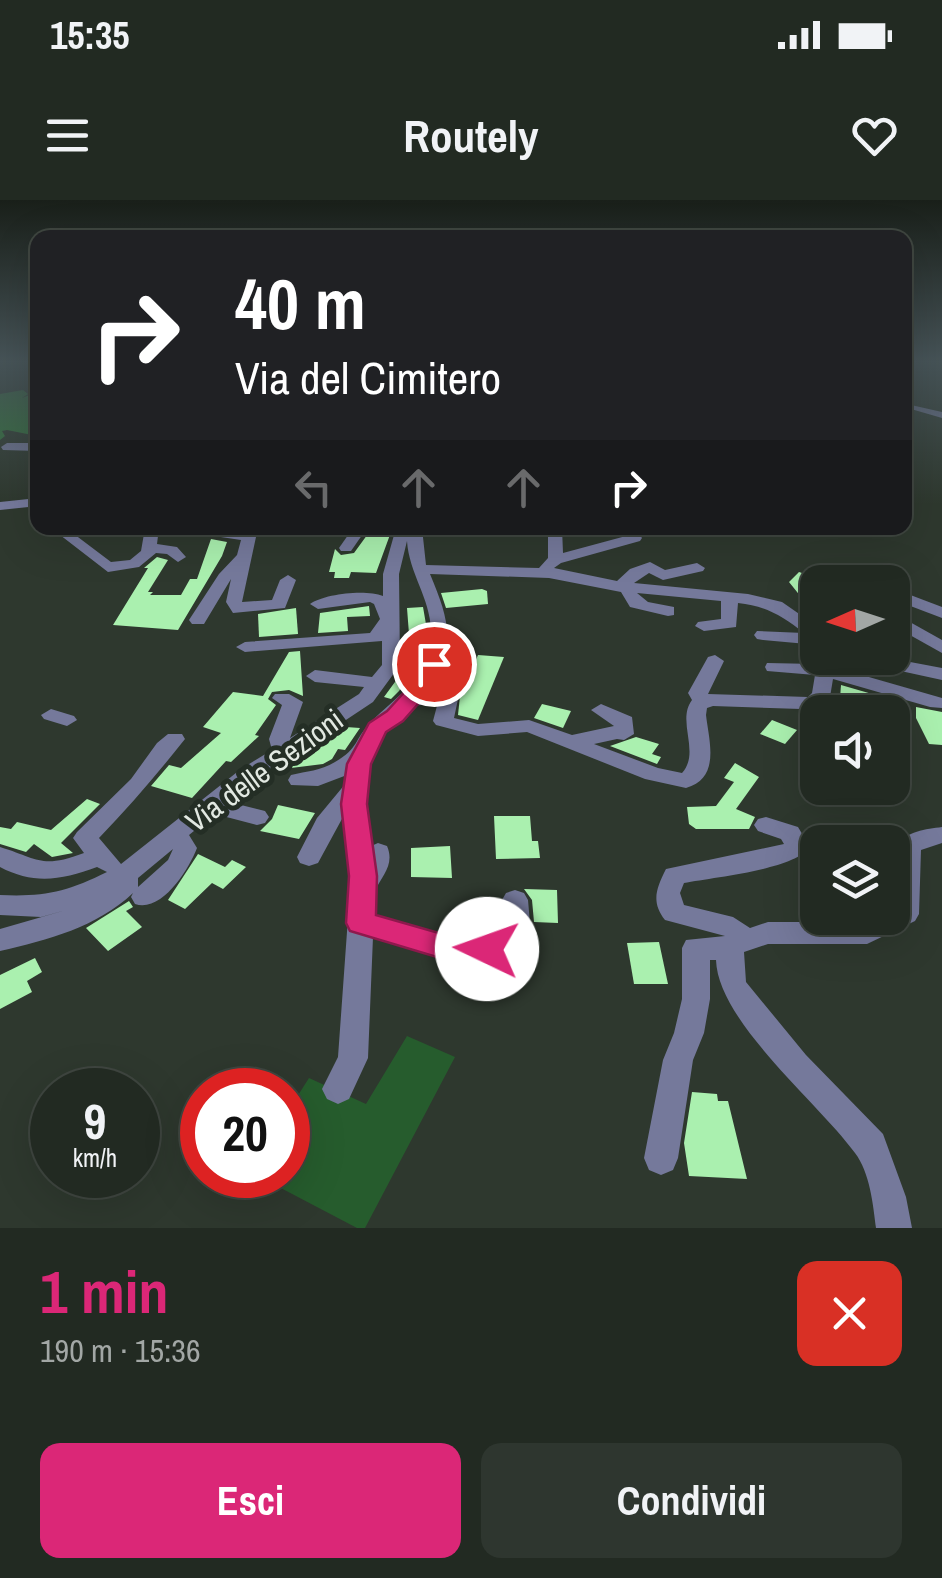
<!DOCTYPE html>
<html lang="it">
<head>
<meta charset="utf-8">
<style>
  :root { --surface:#222a22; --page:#2e362f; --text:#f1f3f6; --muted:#a2a7a5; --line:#3f4640; --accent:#db2777 }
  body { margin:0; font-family:"Archivo Narrow",sans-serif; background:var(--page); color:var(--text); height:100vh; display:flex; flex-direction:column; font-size:38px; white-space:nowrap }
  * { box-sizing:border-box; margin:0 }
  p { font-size:32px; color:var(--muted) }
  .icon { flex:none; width:55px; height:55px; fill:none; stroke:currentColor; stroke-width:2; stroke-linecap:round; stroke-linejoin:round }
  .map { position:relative; height:1028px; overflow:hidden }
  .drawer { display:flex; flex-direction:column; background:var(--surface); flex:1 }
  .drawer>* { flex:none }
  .hud { position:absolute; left:30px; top:30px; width:882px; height:305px; border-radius:20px; box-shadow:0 10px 40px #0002,0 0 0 2px var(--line); background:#202124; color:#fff; overflow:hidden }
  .needle { width:65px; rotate:267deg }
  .controls { position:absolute; left:800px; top:365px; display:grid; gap:20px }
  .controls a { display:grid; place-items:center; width:110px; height:110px; border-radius:20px; background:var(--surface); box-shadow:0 10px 40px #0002,0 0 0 2px var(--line); font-size:50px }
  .speed { position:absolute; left:30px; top:868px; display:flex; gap:20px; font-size:50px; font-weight:700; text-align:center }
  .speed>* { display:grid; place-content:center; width:130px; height:130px; border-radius:50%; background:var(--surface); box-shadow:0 10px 40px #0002,0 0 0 2px var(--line); line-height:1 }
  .speed small { font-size:25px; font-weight:400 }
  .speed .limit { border:15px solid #d22; background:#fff; color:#111 }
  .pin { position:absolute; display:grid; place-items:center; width:85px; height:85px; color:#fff; margin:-42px; border:5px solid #fff; border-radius:50%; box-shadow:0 2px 10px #0007 }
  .me { position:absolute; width:110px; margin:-55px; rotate:273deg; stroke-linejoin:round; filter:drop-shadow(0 0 8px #0008) }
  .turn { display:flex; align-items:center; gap:35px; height:210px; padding:0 40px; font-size:45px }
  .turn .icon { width:130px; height:130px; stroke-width:2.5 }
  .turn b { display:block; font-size:70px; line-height:85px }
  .lanes { display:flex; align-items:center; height:95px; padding:0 40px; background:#0003; justify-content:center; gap:50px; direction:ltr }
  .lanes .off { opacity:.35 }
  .round { display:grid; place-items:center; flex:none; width:105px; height:105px; border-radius:20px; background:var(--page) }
  .head { display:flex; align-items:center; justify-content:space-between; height:170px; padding:0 40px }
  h1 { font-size:60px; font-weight:800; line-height:75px; color:var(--accent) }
  .action { display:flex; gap:20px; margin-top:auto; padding:20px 40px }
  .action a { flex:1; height:115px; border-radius:20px; background:var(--accent); color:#fff; font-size:40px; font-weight:800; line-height:115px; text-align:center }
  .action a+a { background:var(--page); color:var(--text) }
  .status { display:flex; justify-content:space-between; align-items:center; height:70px; padding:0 50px; background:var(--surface); direction:ltr }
  .status svg { height:28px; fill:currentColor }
  header { display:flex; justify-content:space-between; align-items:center; height:130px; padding:0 40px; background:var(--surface); font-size:45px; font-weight:800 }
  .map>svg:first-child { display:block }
  .green { fill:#265c2d }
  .forest { fill:#32753a }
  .building { fill:#aaf0af }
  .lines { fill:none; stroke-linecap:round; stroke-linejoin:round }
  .minor { fill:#75799b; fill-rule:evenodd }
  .route { fill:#db2777; stroke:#8e194d; stroke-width:2.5 }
  .labels { text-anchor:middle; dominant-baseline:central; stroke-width:10; stroke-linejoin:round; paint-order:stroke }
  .street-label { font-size:30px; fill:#e2e9e2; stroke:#242e25 }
</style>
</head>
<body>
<div class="status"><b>15:35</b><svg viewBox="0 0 49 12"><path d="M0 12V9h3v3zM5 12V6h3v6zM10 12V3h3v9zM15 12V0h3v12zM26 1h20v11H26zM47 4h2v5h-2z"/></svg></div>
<header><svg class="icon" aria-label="menu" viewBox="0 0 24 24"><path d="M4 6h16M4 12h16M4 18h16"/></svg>Routely<svg class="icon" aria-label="heart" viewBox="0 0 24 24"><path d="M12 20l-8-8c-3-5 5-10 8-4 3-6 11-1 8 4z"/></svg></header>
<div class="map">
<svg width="942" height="1028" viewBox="0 0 942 1028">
  <rect width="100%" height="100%" fill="#2e382e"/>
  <path class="green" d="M 407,836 L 455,857 L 365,1028 L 357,1028 L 256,975 L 288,975 L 288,911 L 309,878 L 366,904 Z"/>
  <path class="forest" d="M 23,190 L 28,194 L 22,198 L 37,192 L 37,236 L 7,230 L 2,231 L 5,236 L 0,240 L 0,194 Z"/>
  <g class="building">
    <path d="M 370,331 L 391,332 L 376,373 L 351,372 L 349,378 L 334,378 L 335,372 L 329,372 L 335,349 L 341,355 L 354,353 Z"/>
    <path d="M 211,339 L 227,342 L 222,356 L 178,430 L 113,425 L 148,368 L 144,368 L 157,357 L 168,360 L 148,392 L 153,392 L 150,395 L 181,395 L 190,379 L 197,379 Z"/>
    <path d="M 810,370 L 830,376 L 818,382 L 818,418 L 789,382 L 799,372 L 805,374 Z"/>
    <path d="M 482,389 L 487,391 L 488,404 L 446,408 L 441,393 Z"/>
    <path d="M 369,406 L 370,416 L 347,417 L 348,431 L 318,433 L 320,413 Z"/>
    <path d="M 423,407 L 427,430 L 422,459 L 399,491 L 391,499 L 384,497 L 411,460 L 407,408 Z"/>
    <path d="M 296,408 L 298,434 L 259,437 L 258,414 Z"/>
    <path d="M 300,451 L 303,496 L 289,490 L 272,492 L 268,499 L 276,505 L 255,535 L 259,536 L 231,562 L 226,561 L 192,598 L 151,586 L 169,565 L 181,568 L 221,533 L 203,527 L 233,492 L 263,496 L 289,452 Z"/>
    <path d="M 478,455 L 504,457 L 478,520 L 458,515 L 460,496 Z"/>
    <path d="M 841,485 L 879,496 L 879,512 L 839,512 Z"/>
    <path d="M 542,504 L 571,511 L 563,528 L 534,518 Z"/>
    <path d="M 916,507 L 942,512 L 942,545 L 929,544 L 916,518 Z"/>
    <path d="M 772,520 L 797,530 L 785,544 L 760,534 Z"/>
    <path d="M 346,527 L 360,528 L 345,550 L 338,549 L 332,559 L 323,564 L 291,568 L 298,556 Z"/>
    <path d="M 636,537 L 659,544 L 652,554 L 661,557 L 657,564 L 610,546 Z"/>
    <path d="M 735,563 L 759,577 L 736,609 L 755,617 L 749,629 L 696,629 L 689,624 L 687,607 L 716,606 L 734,582 L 724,578 Z"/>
    <path d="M 87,599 L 100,604 L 61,643 L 73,653 L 52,657 L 34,644 L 26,652 L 0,644 L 0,627 L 11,629 L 17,622 L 51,630 Z"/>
    <path d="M 278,605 L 315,613 L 299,639 L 260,631 L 272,619 Z"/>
    <path d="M 494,616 L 530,616 L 532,641 L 538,641 L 540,658 L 496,659 Z"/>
    <path d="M 450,646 L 452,678 L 411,677 L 411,648 Z"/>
    <path d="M 198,654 L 225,667 L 232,660 L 246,667 L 223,689 L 212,683 L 185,709 L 168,700 Z"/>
    <path d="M 524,689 L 557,690 L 558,723 L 534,722 L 532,700 Z"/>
    <path d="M 129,701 L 133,707 L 126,711 L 142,727 L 108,751 L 86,728 Z"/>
    <path d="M 659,742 L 668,784 L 634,784 L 627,743 Z"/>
    <path d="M 35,758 L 42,772 L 27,781 L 32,792 L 0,809 L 0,775 Z"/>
    <path d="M 692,892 L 717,894 L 718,901 L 728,901 L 747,979 L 689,976 L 684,943 Z"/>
  </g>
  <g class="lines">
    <g class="minor">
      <path d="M 911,205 L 942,212 L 942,218 L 911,209 Z"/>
      <path d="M 7,243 L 38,243 L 38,251 L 3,250 L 1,247 Z"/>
      <path d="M 38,298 L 38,306 L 0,310 L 0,302 Z"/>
      <path d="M 51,328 L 66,328 L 111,362 L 130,360 L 141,351 L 145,328 L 159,328 L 157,344 L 177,347 L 186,357 L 178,362 L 167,354 L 156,353 L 139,367 L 108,372 Z"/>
      <path d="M 180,328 C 197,327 213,331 231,332 C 250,333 271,328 291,328 L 289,331 L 256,337 L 242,402 L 272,400 L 280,380 L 288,375 L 296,380 L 285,408 L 233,413 L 226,402 L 231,379 L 204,424 L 192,424 L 189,420 L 219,374 L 237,355 L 241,340 L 187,332 Z"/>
      <path d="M 353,328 L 367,328 L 351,351 L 341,351 L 339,348 Z"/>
      <path d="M 396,328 L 422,328 L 426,365 L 539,368 L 548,358 L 548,328 L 562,328 L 563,353 L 626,336 L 590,332 L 583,328 L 635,328 L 642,338 L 640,341 L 561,363 L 554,368 L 617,381 L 630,369 L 650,362 L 665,370 L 697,363 L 705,368 L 703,371 L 663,380 L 649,373 L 634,383 L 748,394 L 782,402 L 818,427 L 818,445 L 763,440 L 757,439 L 754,435 L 757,431 L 804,433 C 782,416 766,406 738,403 L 736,427 L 704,431 L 695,426 L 698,422 L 721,419 L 721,401 L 637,393 L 648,402 L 674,407 L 674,415 L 668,416 L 630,407 L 621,392 L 549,378 L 430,374 C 450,422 457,446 426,492 C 438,490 449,487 458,499 L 454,518 L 478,524 L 529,520 L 572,535 L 614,526 L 591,510 L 601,504 L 632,517 L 634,534 L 624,540 L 617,539 L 594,544 L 658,568 L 682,573 C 701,552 676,521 692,500 L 688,493 L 708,457 L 715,455 L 724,461 L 708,494 L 808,497 L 812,493 L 815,475 L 767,471 L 765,467 L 767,463 L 816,464 L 818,458 L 836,458 L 834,467 L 942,498 L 942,508 L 930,507 L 833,479 L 830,497 L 820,506 L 801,509 L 713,506 L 707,508 L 706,515 C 709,541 721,578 686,588 L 645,579 L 527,532 L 478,536 L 436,525 L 433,521 L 438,502 L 414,506 L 386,531 L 370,564 L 365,604 L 369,647 L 378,643 L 387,646 C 395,665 382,675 375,691 C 373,698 374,709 374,716 L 471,743 L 479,713 L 488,710 L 497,713 L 504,724 L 502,700 L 506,693 L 515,690 L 524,693 L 528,700 L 534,770 L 530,778 L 520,782 L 505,777 L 495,757 L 471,765 L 373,737 L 368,858 L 349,899 L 338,904 L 327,899 L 322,889 L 338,857 L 351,676 L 343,617 L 318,663 L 309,666 L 300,663 L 297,657 L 317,618 L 346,583 L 347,575 L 318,586 L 291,585 L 288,580 L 291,575 C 307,571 320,571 335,562 C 359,548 354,540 370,523 C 398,494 432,478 431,430 C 430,398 409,373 407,341 L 399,374 L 400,465 L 373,502 L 257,579 L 229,602 L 265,611 L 269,617 L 265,623 L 257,625 L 215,614 L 189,635 L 197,648 C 189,669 162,713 135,704 L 131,697 L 133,693 C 97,727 48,740 0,751 L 0,729 L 66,710 L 41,717 L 0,715 L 0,695 C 44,697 67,692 107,672 L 97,667 C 62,680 34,685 0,667 L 0,647 C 39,659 41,669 84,653 L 73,638 L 77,632 L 131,579 L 157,543 L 168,534 L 182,534 L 185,539 C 158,573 130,606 99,638 L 121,664 L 241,569 L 272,550 L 269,539 L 282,505 L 272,498 L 275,494 L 289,494 L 303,502 L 290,538 L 359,494 L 364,487 L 315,482 L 306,476 L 315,470 L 372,477 L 382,465 L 382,441 L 245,452 L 236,447 L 245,442 L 370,433 L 380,419 L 374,404 L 370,402 L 318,409 L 310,404 C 324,394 365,389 383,396 L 383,374 ZM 173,649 L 168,660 L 138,687 L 138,678 Z"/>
      <path d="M 892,388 L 942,407 L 942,418 L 892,399 Z"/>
      <path d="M 892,412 L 942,440 L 942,453 L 892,425 Z"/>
      <path d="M 855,458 L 889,458 L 942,468 L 942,480 L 864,463 Z"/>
      <path d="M 51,509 L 74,516 L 77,520 L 67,526 L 44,519 L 41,515 Z"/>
      <path d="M 766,617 L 798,627 L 810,647 C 794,670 713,677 684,683 L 680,693 L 684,705 L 733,717 L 750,728 L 768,722 L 864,722 L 874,718 L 892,718 L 897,646 C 906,631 926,629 942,627 L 942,643 L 921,650 L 919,714 L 915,721 L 867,744 L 768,744 L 744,752 L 746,782 L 806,855 L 883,934 L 906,997 L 912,1028 L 876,1028 C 873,1004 870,973 855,953 C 819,903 718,822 716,760 L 710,760 L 710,799 L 704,833 L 693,860 L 678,958 L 673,970 L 661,975 L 649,970 L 644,958 L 663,860 L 674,833 L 682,799 L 682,748 L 686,740 L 725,736 L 665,720 C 651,702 656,689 666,669 L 784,644 L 781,639 L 758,631 L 754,625 L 758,619 Z"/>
    </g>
  </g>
  <linearGradient id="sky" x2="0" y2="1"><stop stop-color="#191f19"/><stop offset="0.53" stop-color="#465357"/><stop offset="1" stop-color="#465357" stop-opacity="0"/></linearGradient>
  <rect width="942" height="304" fill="url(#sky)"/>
  <path class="route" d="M 434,458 L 444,464 L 425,496 L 403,521 L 386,532 L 371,564 L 367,604 L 377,676 L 376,715 L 470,742 L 487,736 L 498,740 L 502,749 L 498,758 L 470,767 L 350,731 L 346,723 L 349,676 L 341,604 L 347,564 L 369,523 L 387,511 L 408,488 L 426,460 Z"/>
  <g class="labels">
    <g class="street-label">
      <text transform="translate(264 570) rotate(-36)">Via delle Sezioni</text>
    </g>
  </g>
</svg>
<div class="controls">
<a><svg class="needle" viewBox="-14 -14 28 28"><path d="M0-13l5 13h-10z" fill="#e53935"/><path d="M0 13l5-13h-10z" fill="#a2a7a5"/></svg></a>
<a><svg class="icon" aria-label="sound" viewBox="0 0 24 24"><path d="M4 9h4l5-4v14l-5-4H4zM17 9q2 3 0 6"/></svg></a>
<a><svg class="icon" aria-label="layers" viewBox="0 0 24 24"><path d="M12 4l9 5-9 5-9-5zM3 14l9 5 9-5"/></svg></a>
</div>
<div class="speed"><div>9<small>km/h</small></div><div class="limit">20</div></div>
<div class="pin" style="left:434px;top:464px;background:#d93025"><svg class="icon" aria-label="arrive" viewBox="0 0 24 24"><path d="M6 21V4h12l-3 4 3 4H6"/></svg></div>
<svg class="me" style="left:487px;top:749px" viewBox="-20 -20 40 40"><circle r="19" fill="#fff"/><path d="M0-13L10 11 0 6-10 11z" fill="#db2777"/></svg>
<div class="hud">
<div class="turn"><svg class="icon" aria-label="right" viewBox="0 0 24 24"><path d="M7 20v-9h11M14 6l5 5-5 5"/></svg><div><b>40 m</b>Via del Cimitero</div></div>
<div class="lanes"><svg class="icon off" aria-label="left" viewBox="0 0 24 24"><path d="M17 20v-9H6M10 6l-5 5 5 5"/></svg><svg class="icon off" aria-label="ahead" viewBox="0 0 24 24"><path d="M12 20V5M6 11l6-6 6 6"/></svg><svg class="icon off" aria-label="ahead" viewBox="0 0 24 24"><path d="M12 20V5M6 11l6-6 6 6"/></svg><svg class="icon" aria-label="right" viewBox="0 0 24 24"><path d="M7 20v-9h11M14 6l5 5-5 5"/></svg></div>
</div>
</div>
<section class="drawer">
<div class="head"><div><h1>1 min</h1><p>190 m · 15:36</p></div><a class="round" style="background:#d93025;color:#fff"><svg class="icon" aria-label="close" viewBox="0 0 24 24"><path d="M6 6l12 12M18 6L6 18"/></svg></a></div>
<div class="action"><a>Esci</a><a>Condividi</a></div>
</section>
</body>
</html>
